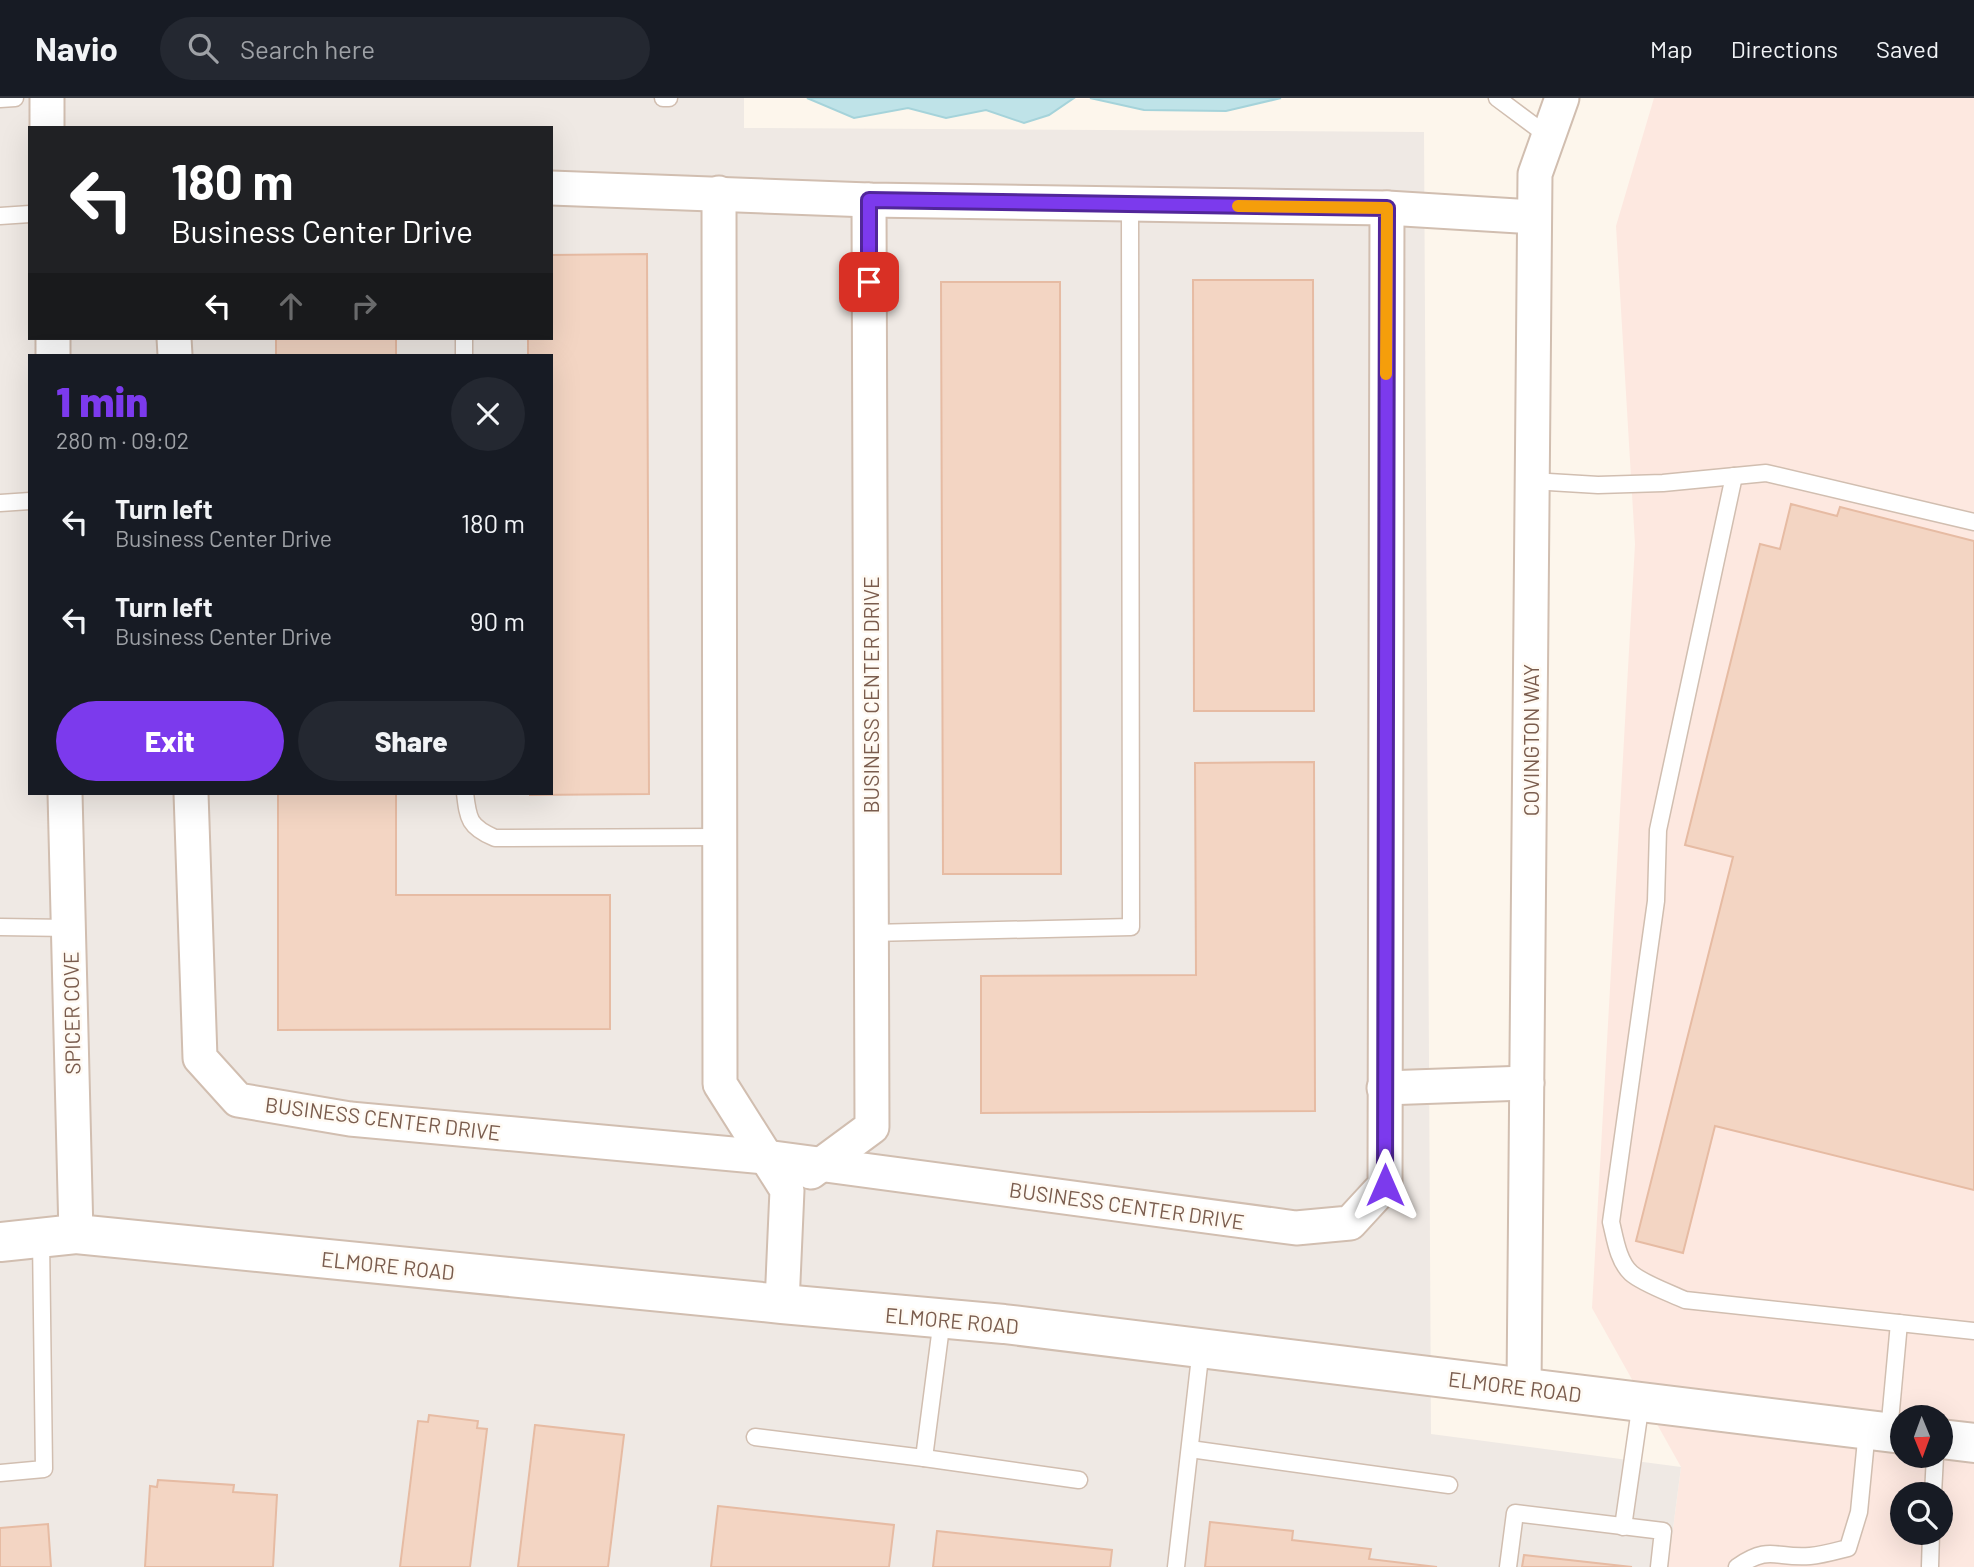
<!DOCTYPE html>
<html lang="en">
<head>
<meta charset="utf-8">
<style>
  :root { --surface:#171b24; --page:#242831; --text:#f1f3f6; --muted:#9ea1a6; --line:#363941; --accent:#7c3aed }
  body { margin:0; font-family:Barlow,sans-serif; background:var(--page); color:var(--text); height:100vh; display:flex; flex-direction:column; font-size:26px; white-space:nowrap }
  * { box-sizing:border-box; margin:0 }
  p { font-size:23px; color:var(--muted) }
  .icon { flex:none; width:38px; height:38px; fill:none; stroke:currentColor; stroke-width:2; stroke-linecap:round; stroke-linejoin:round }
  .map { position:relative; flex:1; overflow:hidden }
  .details { position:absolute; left:28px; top:256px; width:525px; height:441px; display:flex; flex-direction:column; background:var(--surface); border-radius:0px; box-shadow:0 7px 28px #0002 }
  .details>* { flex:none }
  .hud { position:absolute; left:28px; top:28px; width:525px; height:214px; border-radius:0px; box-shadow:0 7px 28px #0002; background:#202124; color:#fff; overflow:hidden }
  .needle { width:46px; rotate:179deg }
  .controls { position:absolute; left:1890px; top:1307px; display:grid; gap:14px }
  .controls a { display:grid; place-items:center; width:63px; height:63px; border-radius:50%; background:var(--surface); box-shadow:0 7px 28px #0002; font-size:35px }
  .pin { position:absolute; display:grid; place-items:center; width:60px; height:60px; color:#fff; margin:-30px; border-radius:14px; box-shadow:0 4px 10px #0006 }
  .me { position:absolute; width:77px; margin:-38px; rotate:0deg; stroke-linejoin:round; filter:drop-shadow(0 0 5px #0008) }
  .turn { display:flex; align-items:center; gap:24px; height:147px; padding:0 28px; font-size:32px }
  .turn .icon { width:91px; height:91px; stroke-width:2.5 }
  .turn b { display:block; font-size:49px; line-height:60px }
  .lanes { display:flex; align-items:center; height:66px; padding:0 28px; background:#0003; justify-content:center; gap:35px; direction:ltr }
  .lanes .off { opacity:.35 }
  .round { display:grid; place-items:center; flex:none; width:74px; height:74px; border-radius:37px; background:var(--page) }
  .overview { display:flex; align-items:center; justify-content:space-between; height:119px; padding:0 28px }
  h1 { font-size:42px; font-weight:800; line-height:52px; color:var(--accent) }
  .cta { display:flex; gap:14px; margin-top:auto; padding:14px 28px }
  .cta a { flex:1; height:80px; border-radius:42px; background:var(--accent); color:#fff; font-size:28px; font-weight:800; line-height:80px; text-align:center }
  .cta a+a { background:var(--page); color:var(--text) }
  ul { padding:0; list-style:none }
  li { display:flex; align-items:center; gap:21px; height:98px; padding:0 28px }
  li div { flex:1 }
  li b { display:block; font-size:26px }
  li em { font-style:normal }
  header { display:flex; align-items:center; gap:42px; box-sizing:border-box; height:98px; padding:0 35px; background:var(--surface); border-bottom:2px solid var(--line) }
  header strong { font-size:33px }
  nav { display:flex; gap:38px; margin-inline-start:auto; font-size:24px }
  .search { width:490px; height:63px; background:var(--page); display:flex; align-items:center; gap:18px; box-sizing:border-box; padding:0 24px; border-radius:38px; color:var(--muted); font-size:26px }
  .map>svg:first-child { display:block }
  .commercial { fill:#fde8e0; fill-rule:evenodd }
  .industrial { fill:#efe9e4; fill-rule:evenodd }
  .water { fill:#bfe3e8; stroke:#a5d3da; stroke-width:2 }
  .building { fill:#f3d5c3; stroke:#e6bba3; stroke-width:2 }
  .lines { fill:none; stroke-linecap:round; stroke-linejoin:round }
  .service-casing { stroke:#d1beb0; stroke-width:19 }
  .minor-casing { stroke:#d1beb0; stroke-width:37 }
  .tertiary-casing { stroke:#d1beb0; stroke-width:42 }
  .service { stroke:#fff; stroke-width:16 }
  .minor { stroke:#fff; stroke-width:33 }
  .tertiary { stroke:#fff; stroke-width:38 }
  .route-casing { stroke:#51269a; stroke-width:18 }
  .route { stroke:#7c3aed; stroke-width:12 }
  .slow { stroke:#f59e0b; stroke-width:12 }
  .labels { text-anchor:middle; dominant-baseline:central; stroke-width:5; stroke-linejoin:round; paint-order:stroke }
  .street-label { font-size:21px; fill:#7a5c4d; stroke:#fffaf3 }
</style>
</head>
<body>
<header>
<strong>Navio</strong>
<div class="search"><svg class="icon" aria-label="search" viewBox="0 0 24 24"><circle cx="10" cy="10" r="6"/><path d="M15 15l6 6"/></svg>Search here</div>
<nav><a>Map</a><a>Directions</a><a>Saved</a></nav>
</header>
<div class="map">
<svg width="1974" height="1469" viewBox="0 0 1974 1469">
  <rect width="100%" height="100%" fill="#fdf6ec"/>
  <path class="commercial" d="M 1654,0 L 1974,0 L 1974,1469 L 1668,1469 L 1681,1369 L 1592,1210 L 1635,446 L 1616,128 ZM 1902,1320 L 1941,1320 L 1941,1358 L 1902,1358 ZM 1902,1396 L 1941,1396 L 1941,1435 L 1902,1435 Z"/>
  <path class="industrial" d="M 0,0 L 744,0 L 744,30 L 1424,34 L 1431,1336 L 1681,1369 L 1668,1469 L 0,1469 ZM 30,30 L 551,30 L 551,240 L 30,240 ZM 30,257 L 551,257 L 551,695 L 30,695 Z"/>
  <g class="water">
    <path d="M 807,0 L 1074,0 L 1049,17 L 1024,25 L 986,12 L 946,20 L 908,10 L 854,20 Z"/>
    <path d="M 1090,0 L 1281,0 L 1226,13 L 1144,12 Z"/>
  </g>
  <g class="building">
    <path d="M 647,156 L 649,696 L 530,697 L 530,695 L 551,695 L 551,257 L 528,257 L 528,240 L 551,240 L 551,157 Z"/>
    <path d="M 1193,182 L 1313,182 L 1314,613 L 1194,613 Z"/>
    <path d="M 941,184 L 1060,184 L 1061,776 L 943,776 Z"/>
    <rect x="276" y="240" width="120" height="17"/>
    <path d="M 1791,406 L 1837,418 L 1840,409 L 1974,443 L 1974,1092 L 1715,1028 L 1683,1155 L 1636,1143 L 1733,759 L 1685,747 L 1760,446 L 1780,451 Z"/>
    <path d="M 1314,664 L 1315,1013 L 981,1015 L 981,878 L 1196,877 L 1195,665 Z"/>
    <path d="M 278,695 L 396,695 L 396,797 L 610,797 L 610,931 L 278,932 Z"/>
    <path d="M 429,1317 L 478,1323 L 477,1330 L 487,1331 L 470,1469 L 400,1469 L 418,1323 L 428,1324 Z"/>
    <path d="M 535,1327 L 624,1337 L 608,1469 L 518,1469 Z"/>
    <path d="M 158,1382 L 234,1387 L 233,1394 L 277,1397 L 273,1469 L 145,1469 L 150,1388 L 157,1389 Z"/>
    <path d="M 718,1408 L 894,1427 L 889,1469 L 711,1469 Z"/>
    <path d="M 1210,1424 L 1293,1433 L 1292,1442 L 1371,1451 L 1369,1461 L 1437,1469 L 1205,1469 Z"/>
    <path d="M 48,1426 L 51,1469 L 0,1469 L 0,1430 Z"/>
    <path d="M 937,1433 L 1112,1452 L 1110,1469 L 933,1469 Z"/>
    <path d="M 1524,1457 L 1632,1469 L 1522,1469 Z"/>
  </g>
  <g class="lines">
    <defs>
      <g id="service">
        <path d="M 663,0 L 669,0"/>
        <path d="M 1497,0 L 1548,38"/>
        <path d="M 0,1 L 15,0"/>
        <path d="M 0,118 L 30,116"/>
        <path d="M 464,240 L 464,257"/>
        <path d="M 1734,378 L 1658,732 L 1656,803 L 1611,1124 C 1615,1140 1618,1163 1631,1175 C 1642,1185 1670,1195 1685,1202 L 1974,1233"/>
        <path d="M 1532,383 L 1598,387 L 1663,385 L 1766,375 L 1974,424"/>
        <path d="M 0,405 L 30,403"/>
        <path d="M 465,695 C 468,721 469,729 495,740 L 719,739"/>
        <path d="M 0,829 L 69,830"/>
        <path d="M 871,835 L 1131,829 L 1130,106"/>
        <path d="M 1889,1334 L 1899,1225"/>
        <path d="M 755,1339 L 924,1360 L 942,1221"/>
        <path d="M 1190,1351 L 1449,1387"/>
        <path d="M 924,1360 L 1079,1382"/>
        <path d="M 0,1375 L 44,1371 L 41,1140"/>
        <path d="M 1933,1396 L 1935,1358"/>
        <path d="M 1623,1429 L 1641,1304"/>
        <path d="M 1176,1469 L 1201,1250"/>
        <path d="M 1508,1469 L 1515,1415 L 1663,1433 L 1659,1469"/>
        <path d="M 1737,1469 C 1770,1446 1776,1461 1810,1458 C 1823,1457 1836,1453 1848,1450 L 1859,1414 L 1867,1332"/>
        <path d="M 1930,1469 L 1931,1435"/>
      </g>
      <g id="minor">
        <path d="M 47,0 L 47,30"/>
        <path d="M 551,90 L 869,102 L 1387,110 L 1534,119"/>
        <path d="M 719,95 L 720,986 L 787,1092 L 782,1206"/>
        <path d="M 53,240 L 53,257"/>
        <path d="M 174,240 L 175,257"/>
        <path d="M 65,695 L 76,1136"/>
        <path d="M 191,695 L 200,960 L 238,1002 L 350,1021 L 766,1059 L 1296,1130 L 1350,1125 L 1385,1087 L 1387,110"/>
        <path d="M 1384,990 L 1527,985"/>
        <path d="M 811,1074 L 872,1029 L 869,102"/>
        <path d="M 1524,1289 L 1535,76 L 1562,0"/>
      </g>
      <g id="tertiary">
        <path d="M 0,1144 L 76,1136 L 782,1206 L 1004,1226 L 1902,1336"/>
        <path d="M 1941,1341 L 1974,1345"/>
      </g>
    </defs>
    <use href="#service" class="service-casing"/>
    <use href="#minor" class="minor-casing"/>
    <use href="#tertiary" class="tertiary-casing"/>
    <use href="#service" class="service"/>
    <use href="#minor" class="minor"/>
    <use href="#tertiary" class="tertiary"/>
  </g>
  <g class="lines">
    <defs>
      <path id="route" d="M 869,184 L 869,102 L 1387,110 L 1385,1087"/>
    </defs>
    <use href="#route" class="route-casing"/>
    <use href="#route" class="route"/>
    <path class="slow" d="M 1238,108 L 1387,110 L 1386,276"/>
  </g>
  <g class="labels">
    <g class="street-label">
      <text transform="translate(870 597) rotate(-90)">BUSINESS CENTER DRIVE</text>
      <text transform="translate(1530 642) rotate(-90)">COVINGTON WAY</text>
      <text transform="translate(71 915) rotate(-91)">SPICER COVE</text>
      <text transform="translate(383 1020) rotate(7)">BUSINESS CENTER DRIVE</text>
      <text transform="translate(1127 1107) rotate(8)">BUSINESS CENTER DRIVE</text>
      <text transform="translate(388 1167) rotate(6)">ELMORE ROAD</text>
      <text transform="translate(952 1222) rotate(5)">ELMORE ROAD</text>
      <text transform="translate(1515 1288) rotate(7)">ELMORE ROAD</text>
    </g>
  </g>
</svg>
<div class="controls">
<a><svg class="needle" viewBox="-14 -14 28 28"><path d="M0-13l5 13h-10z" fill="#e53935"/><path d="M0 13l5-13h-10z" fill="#9ea1a6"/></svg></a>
<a><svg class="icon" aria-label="search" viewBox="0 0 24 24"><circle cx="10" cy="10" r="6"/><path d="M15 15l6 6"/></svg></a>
</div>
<div class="pin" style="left:869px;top:184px;background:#d93025"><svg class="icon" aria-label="arrive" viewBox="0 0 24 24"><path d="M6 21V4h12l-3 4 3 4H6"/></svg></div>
<svg class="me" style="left:1385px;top:1087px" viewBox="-20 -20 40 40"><path d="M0-17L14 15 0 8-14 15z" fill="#7c3aed" stroke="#fff" stroke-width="4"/></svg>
<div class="hud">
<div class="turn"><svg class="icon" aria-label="left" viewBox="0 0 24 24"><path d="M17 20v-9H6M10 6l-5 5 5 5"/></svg><div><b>180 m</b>Business Center Drive</div></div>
<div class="lanes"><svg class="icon" aria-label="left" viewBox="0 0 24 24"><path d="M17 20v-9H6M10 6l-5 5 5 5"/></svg><svg class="icon off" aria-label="ahead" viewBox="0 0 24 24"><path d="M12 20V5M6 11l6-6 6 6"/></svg><svg class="icon off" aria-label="right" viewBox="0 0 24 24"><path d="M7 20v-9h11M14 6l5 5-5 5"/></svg></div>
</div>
<section class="details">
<div class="overview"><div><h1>1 min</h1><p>280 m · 09:02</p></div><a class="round"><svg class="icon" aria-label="close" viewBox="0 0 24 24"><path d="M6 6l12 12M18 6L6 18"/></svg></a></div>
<ul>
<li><svg class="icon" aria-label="left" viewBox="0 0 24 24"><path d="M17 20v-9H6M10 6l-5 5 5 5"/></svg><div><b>Turn left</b><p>Business Center Drive</p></div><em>180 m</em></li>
<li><svg class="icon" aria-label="left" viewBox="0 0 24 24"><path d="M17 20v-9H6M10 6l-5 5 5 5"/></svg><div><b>Turn left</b><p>Business Center Drive</p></div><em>90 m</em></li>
</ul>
<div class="cta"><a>Exit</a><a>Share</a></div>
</section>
</div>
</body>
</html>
